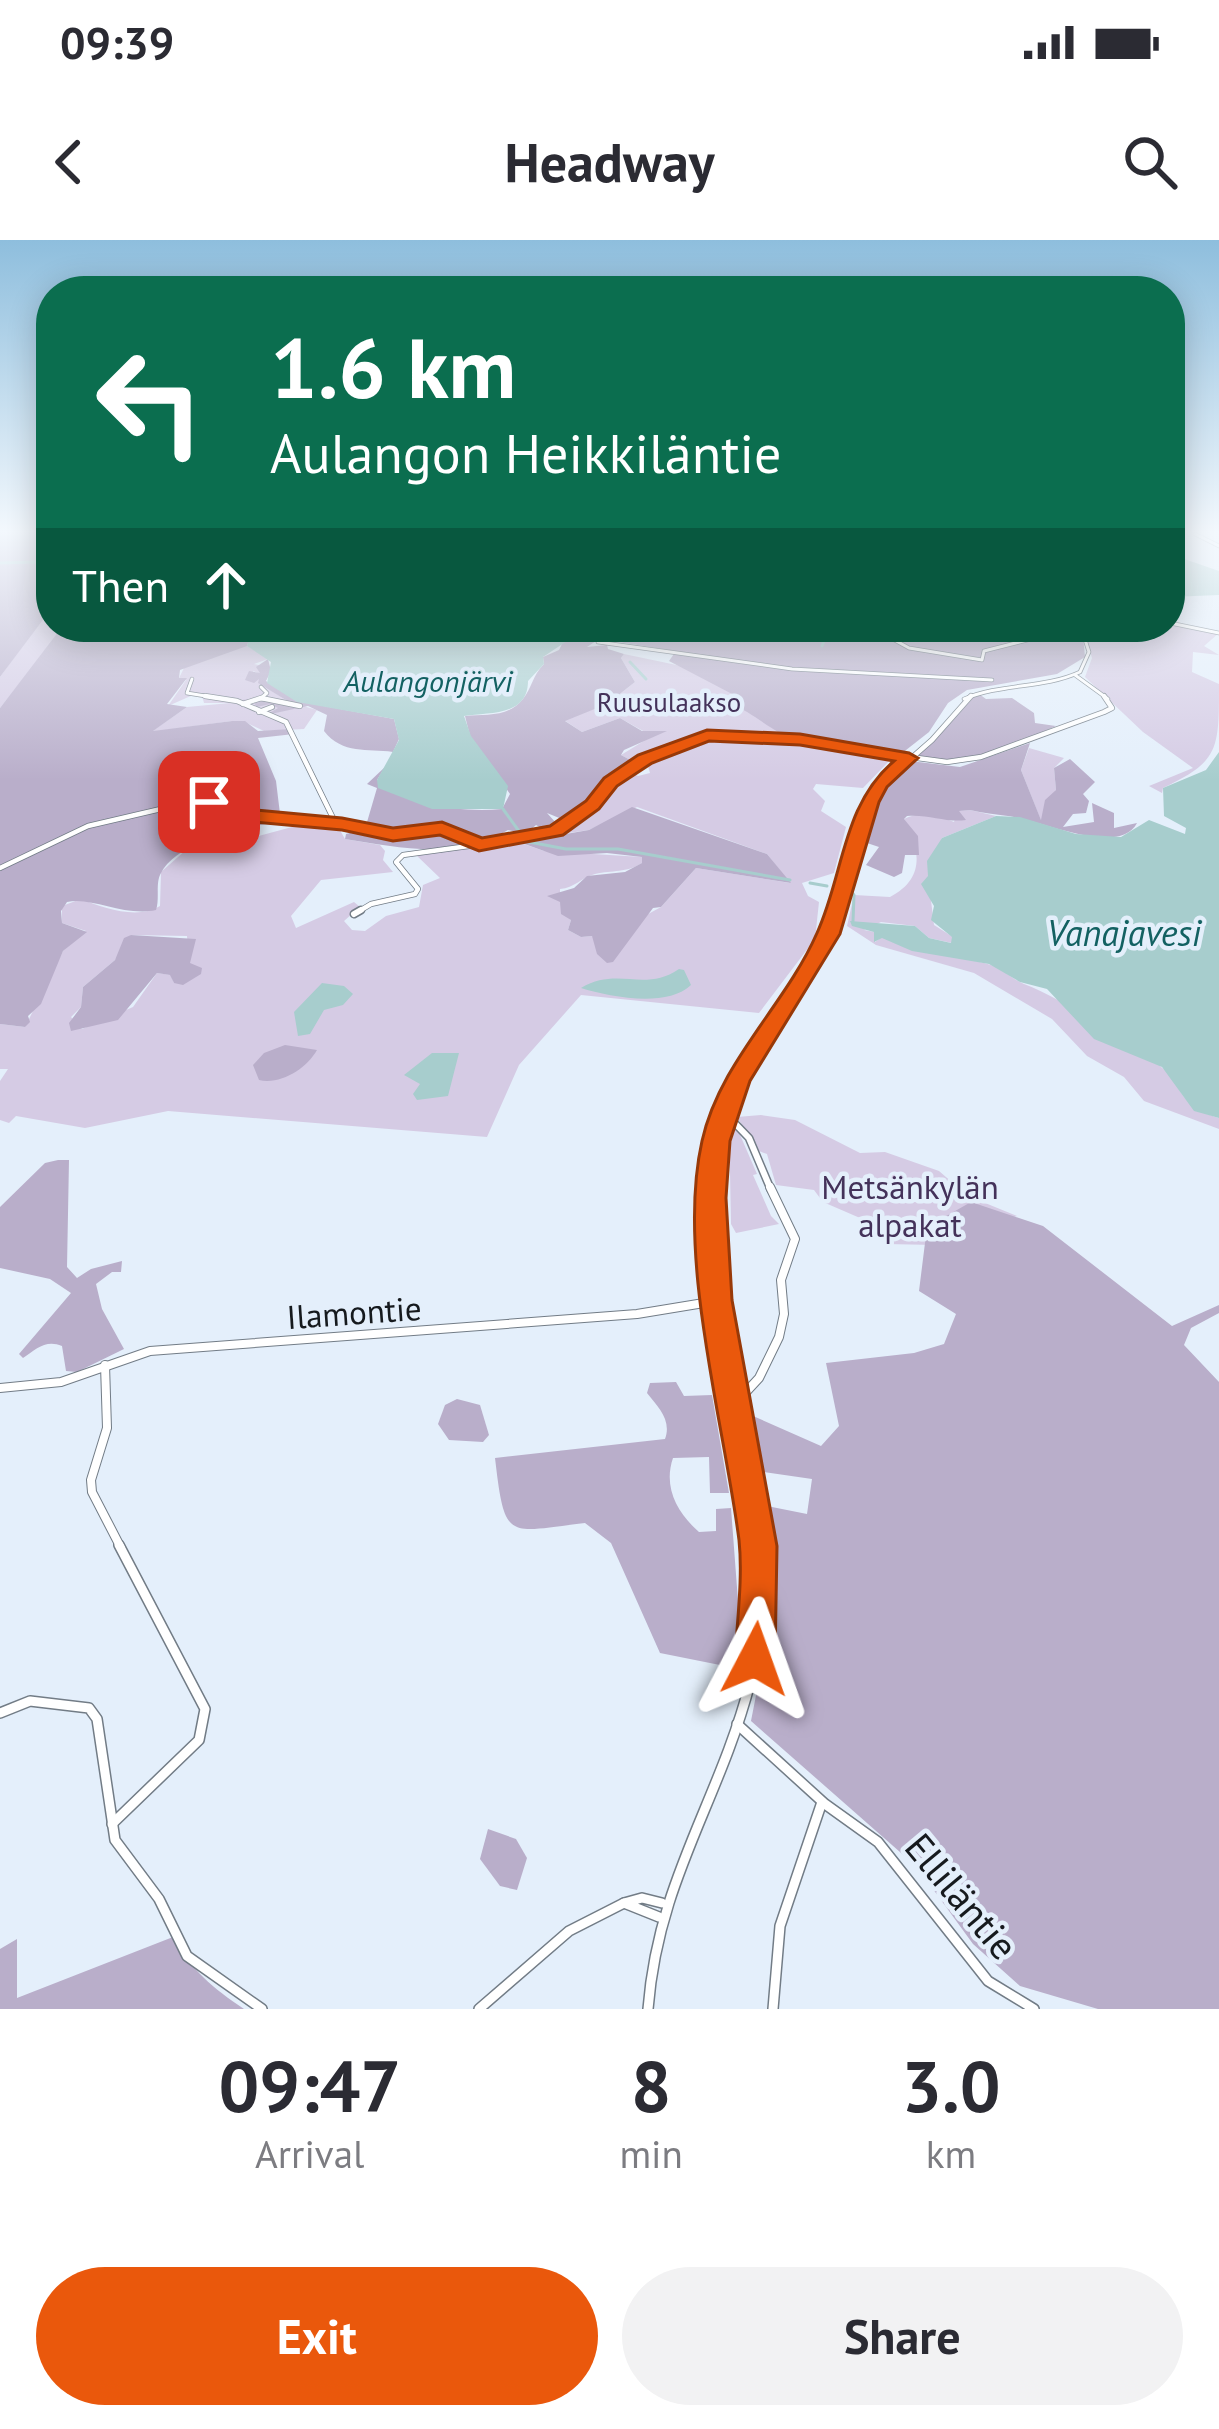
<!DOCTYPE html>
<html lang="en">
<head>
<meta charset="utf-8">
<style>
  :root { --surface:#fff; --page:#f2f2f3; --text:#2b2b33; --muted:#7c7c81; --accent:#ea580c }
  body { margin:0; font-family:"PT Sans",sans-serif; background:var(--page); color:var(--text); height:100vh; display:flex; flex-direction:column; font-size:45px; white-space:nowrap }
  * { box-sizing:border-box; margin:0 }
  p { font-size:39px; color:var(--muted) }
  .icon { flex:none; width:66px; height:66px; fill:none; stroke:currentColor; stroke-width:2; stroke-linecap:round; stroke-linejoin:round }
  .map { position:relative; height:1769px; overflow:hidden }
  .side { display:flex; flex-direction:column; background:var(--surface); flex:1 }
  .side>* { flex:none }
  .guide { position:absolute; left:36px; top:36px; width:1149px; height:366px; border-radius:48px; box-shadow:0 6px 30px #0003; background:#0b6e4f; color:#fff; overflow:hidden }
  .pin { position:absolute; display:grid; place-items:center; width:102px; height:102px; color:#fff; margin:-51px; border-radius:24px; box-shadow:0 6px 18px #0006 }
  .me { position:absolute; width:132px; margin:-66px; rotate:4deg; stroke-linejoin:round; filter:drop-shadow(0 0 9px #0008) }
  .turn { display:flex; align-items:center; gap:42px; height:252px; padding:0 36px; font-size:54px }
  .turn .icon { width:156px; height:156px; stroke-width:2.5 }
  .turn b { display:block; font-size:84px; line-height:102px }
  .then { display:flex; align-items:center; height:114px; padding:0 36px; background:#0003; gap:24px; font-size:45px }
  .eta { display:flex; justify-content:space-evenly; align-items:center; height:204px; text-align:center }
  .eta b { font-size:72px; font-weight:800; line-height:84px }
  .cta { display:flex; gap:24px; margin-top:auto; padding:24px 36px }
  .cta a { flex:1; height:138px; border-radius:72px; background:var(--accent); color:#fff; font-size:48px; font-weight:800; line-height:138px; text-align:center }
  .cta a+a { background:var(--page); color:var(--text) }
  .status { display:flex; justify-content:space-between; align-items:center; height:84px; padding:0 60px; background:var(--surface); direction:ltr }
  .status svg { height:33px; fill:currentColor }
  header { display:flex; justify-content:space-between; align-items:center; height:156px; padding:0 36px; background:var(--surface); font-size:54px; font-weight:800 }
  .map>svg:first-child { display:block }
  .green { fill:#d5cbe4; fill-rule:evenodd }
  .forest { fill:#b9aeca }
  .water { fill:#a7cdcd }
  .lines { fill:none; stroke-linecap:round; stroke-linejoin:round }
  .stream { stroke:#a7cdcd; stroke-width:3 }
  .minor-far4-casing { stroke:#727c86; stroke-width:4.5 }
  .minor-far3-casing { stroke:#727c86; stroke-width:6 }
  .minor-far2-casing { stroke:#727c86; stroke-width:9 }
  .minor-far1-casing { stroke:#727c86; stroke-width:10 }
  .minor-casing { stroke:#727c86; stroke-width:12 }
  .minor-far4 { stroke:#fff; stroke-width:3 }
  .minor-far3 { stroke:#fff; stroke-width:4.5 }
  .minor-far2 { stroke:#fff; stroke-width:6 }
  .minor-far1 { stroke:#fff; stroke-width:8 }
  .minor { stroke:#fff; stroke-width:9 }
  .route { fill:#ea580c; stroke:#983908; stroke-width:3 }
  .labels { text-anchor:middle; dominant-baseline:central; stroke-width:9; stroke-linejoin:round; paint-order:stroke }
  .far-park-label { font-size:27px; fill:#44325a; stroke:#e4effb }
  .far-water-label { font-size:30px; font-style:italic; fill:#136162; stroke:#e4effb }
  .park-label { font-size:33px; fill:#44325a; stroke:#e4effb }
  .street-label { font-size:33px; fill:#161a1e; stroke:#e4effb }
  .water-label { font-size:36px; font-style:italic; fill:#136162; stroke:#e4effb }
  .near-street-label { font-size:39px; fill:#161a1e; stroke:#e4effb }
</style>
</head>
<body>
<div class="status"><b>09:39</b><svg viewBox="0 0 49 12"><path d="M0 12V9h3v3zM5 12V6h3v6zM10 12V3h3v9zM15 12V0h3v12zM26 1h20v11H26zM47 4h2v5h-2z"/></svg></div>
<header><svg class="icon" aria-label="back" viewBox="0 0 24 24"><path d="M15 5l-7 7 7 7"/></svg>Headway<svg class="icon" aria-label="search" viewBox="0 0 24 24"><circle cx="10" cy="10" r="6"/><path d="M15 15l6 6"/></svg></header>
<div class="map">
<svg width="1219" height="1769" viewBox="0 0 1219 1769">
  <rect width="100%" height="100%" fill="#e4effb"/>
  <g class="green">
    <path d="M 0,292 L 51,292 L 51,387 L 252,387 L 247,406 L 268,419 L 254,424 L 263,426 L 260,434 L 253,431 L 254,439 L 260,438 L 259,443 L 289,462 L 317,470 L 304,489 L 264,491 L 245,482 L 232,481 L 151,492 L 187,467 L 230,463 L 204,463 L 202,456 L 193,455 L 168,466 L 186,440 L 179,438 L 185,426 L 52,402 L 0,468 L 0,437 L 26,401 Z"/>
    <path d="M 1170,384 L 1219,393 L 1204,406 L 1219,415 L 1193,412 L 1192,432 L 1219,444 C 1219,511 1219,521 1163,548 L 1162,553 L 1149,546 L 1193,528 L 1143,492 L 1085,437 L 1092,418 L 1083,389 Z"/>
    <path d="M 624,414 L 686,427 L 735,455 L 730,464 C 751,471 773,485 787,498 C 728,494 690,493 636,523 L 621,515 L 652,496 L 620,478 L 582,492 L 564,480 L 607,464 L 635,442 L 621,418 Z"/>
    <path d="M 720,497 L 808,502 L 892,518 L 863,548 L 816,544 L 813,549 L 825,561 L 821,571 L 846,587 L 834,633 L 802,643 L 808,656 L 819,662 L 815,699 L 759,773 L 581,755 L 519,825 L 487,897 L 168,871 L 85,888 L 16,876 L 9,883 L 0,880 L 0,841 L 8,829 L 0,829 L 0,784 L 25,787 L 63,711 L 86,691 L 62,683 L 62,666 L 81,659 C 104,668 137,680 160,666 L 161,632 L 195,602 L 218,596 L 233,603 L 292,587 L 337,585 L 345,599 L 380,605 L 385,611 L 383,620 L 393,632 L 321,640 L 291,676 L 296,688 L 354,662 L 360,667 L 344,681 L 352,690 L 365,691 L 386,676 L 419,667 L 423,645 L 440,638 L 415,614 L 518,602 L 544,611 L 642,617 L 642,623 C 626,633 613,630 595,634 C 580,638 575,648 560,649 L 560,662 L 571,680 L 568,690 L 581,697 L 592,696 L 597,702 L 661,667 L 696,628 L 790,643 L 767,614 L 637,567 L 589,590 L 541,597 C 559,593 593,579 604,563 C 612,549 616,542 629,532 L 638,536 L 650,533 L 647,523 L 690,502 ZM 131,695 L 187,696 L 189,724 L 174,743 L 171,735 L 157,733 L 133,767 L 82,789 L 71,777 L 81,767 L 83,747 L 115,720 Z"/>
    <path d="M 1029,508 L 1064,518 L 1054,528 L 1056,550 L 1042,583 L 1021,530 Z"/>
    <path d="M 970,570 L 996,576 L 942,598 L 928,636 L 934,685 L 953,697 L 952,703 L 929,698 L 915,686 L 881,682 L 864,690 L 875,692 L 875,702 L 882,697 C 919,715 954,714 991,725 C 1003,729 1012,739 1024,744 C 1068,761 1110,793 1152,820 C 1187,843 1172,864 1219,878 L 1219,889 L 1144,861 L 1124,837 L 1087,816 L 1052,779 L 974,733 L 876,705 L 847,686 L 854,655 L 890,657 C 926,638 920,609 904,579 C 920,570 938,575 954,582 L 957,571 Z"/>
    <path d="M 761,875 L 795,880 L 860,913 L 885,912 L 939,931 L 968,956 L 1017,976 L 936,1005 L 885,1004 L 860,978 L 823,962 L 814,950 L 776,945 L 767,914 L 759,911 L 737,877 Z"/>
    <path d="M 729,880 L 734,881 L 757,934 L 753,935 L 771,976 L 779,984 L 736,993 L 731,984 Z"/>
  </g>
  <g class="forest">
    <path d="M 0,292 L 51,292 L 51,369 L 0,437 Z"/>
    <path d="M 62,387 L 252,387 L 247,406 L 180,430 L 179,438 L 187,438 L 167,464 L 187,467 L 153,491 L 232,481 L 245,481 L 258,491 L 291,489 L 294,494 L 258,498 L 276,541 L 281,582 C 248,585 177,601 161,633 C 155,643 160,659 156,670 C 124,677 91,656 67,662 L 61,671 L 62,683 L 87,692 L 63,711 L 41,764 L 28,776 L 30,782 L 25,787 L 0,784 L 0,468 Z"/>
    <path d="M 503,387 L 1076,387 L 1083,396 L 1085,417 L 1057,434 L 967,450 L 948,463 L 929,492 L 901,514 C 866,507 829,508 795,499 C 772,493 754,472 730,464 L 734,455 L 669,421 L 676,411 L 599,399 L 587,407 L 607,405 L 608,409 L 624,414 L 621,418 L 635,442 L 607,464 L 565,481 L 582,492 L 620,478 L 642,491 L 667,491 L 624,510 L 621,515 L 636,523 L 606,542 L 604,564 L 574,584 L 547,573 L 557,584 L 545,590 L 536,585 L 526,594 L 508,590 C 459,620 400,608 345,599 L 346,594 L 365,589 L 377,548 L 367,544 L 385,527 L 377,540 C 408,565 462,573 502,569 L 510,554 L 470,496 L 465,476 C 485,474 508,478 523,459 C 532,448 532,436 544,424 L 543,417 L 559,410 L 565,398 L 547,390 Z"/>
    <path d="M 268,419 L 271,431 L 266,441 L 297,461 L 394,479 L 399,499 L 393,512 C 367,508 343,515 324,491 L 327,475 L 308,466 L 266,475 L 278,468 L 270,464 L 257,467 L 254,463 L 237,461 C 255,456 270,463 289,462 L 258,443 L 259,439 L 254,443 L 245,440 L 249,431 L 260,433 L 256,427 Z"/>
    <path d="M 979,454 L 986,459 L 1012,458 L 1034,473 L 1035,483 L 1056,486 C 1012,506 964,531 915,517 C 937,499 962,462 979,454 Z"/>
    <path d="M 1030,503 L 1021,530 L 1041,580 L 1045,560 L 1056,550 L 1054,528 L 1070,519 L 1095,542 L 1083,554 L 1089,561 L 1086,573 L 1073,574 L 1063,587 L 1094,582 L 1092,563 L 1114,573 L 1114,588 L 1137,583 C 1119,618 1038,579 1008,576 C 995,574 983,573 970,570 L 959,571 L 966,580 C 947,583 928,574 907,576 L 904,579 L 918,596 L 919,615 L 905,615 L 902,633 L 894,637 L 866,625 L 879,607 L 861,601 C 873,567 885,546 910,521 L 960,527 Z"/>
    <path d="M 632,567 L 767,614 L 791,643 L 696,628 L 661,667 L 653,668 L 613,722 L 607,723 L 597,714 L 592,696 L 581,697 L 568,690 L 571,680 L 561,674 L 560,662 L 547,656 L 574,648 L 587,636 L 625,632 L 642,623 L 642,617 L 607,613 L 558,616 L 519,602 L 589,590 Z"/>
    <path d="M 131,695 L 196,699 L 190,723 L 202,728 L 201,734 L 183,745 L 174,743 L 170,735 L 157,733 L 118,780 L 71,791 L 69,783 L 81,767 L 83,747 L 115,720 L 124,698 Z"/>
    <path d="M 285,805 L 317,810 C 307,828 281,845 259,840 L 253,825 L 264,813 Z"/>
    <path d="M 58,920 L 69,920 L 67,1027 L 77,1038 L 91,1029 L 122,1021 L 121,1032 L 112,1032 L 96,1044 L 102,1069 L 124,1109 L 77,1132 L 66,1131 L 62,1106 C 46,1099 36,1109 23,1118 L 19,1114 L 71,1053 L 50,1039 L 0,1028 L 0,967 L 45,923 Z"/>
    <path d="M 971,962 L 1043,986 L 1172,1086 L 1219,1065 L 1219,1073 L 1191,1088 L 1184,1105 L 1219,1142 L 1219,1769 L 1098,1769 L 1020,1746 L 973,1704 L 917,1627 L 751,1481 C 768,1398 773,1349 762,1265 L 807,1274 L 812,1239 L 756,1231 L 744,1172 L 821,1206 L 839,1186 L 826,1123 L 914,1113 L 944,1104 L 956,1074 L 919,1051 L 927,987 Z"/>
    <path d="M 676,1142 L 684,1156 L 712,1155 L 729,1253 L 710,1253 L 709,1217 L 673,1218 C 663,1247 677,1273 699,1292 L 716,1291 L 716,1269 L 731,1268 L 739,1374 L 730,1427 L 660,1413 L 611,1303 L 585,1283 C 507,1292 505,1303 495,1218 L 665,1199 C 672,1180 658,1167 647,1153 L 650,1143 Z"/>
    <path d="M 457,1159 L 480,1165 L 489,1195 L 483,1202 L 449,1200 L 438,1184 L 445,1165 Z"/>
    <path d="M 488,1589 L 516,1599 L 527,1618 L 517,1650 L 500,1646 L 480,1619 Z"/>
    <path d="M 173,1697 C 191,1730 213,1748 244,1769 L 0,1769 L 0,1709 L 17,1699 L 17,1758 Z"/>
  </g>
  <g class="water">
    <path d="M 1170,314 L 1219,331 L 1219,355 L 1170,357 Z"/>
    <path d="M 252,387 C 310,387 531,374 567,401 L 543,417 L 544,424 L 528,441 C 528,477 488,472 464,476 L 471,496 L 508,546 L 503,569 L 432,569 L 378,548 L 377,540 L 399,500 L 394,479 L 297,462 L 267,443 L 271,422 L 247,406 Z"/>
    <path d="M 1219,512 L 1219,878 L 1194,871 L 1162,827 L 1094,799 L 1047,749 L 1020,742 L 989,724 L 912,711 L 882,698 L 874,702 L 874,692 L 852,686 L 850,681 L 915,686 L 929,698 L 951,703 L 952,697 L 931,680 L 934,666 L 921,644 L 928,636 L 927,621 L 942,598 L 996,576 L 1020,577 L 1076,594 L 1121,597 L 1149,580 L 1185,594 L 1186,588 L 1164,576 L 1163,548 L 1206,530 Z"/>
    <path d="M 679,729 L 684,730 L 691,745 C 667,768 610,757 581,748 C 618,726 644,753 679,729 Z"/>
    <path d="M 322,743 L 344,746 L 353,754 L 343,765 L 324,770 L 310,794 L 298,796 L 294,772 Z"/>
    <path d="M 432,813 L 459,813 L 448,856 L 417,860 L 413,854 L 420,844 L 404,835 Z"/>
  </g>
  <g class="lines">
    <g class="stream">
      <path d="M 0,323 L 38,322 L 51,332"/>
      <path d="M 822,406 L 829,387"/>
      <path d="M 630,422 L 646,439"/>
      <path d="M 503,569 L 521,594"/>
      <path d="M 524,601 L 566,609 L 618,609 L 790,640"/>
      <path d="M 810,643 L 827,646"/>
      <path d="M 849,649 L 854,655 L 853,681"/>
    </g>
    <defs>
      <g id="minor-far4">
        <path d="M 1195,294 L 1219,306"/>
        <path d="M 1170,383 L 1219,393"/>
        <path d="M 871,387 L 909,408 L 982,420 L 984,411 L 1035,398 L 1037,387"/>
        <path d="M 598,402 L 792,429 L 992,440"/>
        <path d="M 1075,435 L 1108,459"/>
        <path d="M 192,439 L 187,453 L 224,459"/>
        <path d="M 261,447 L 267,453 L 261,458"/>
        <path d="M 258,459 L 265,459"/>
        <path d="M 964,459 C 1002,443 1043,449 1080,432 L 1089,412 L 1081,387"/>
      </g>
      <g id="minor-far3">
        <path d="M 205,456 L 237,461 L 286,482 L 334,580 L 393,595 L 442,588 L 479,605 L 548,594 L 592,565 L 610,542 L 645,519 L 695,498 L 721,494 L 800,500 L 909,518"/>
        <path d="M 243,464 L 261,458 L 300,466"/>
        <path d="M 259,472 L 272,467"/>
        <path d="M 910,517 L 947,522 L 981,517 L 1104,472 L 1112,468 L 1104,456"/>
        <path d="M 0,628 L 88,586 L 178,565 L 216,561 L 253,576 L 334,584"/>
        <path d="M 356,673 L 371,664 L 415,654 L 418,649 L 396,622 L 403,615 L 476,605"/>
        <path d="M 835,673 L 874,551 L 932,500 L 971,456"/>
      </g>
      <g id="minor-far2">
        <path d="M 354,674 L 361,670"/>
        <path d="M 724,872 L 749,898 L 771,950"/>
        <path d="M 712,950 C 710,853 780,772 828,694 L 836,670"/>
      </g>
      <g id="minor-far1">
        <path d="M 712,947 L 716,1061"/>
        <path d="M 712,1005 L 710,1042 L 757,1308"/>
        <path d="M 105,1125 L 107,1188 L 91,1240 L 92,1252 L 121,1308"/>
        <path d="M 0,1148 L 61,1142 L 150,1111 L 637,1074 L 716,1061"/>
        <path d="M 734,1165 L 759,1138 L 779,1097 L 784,1074 L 781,1040 L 795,999 L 770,947"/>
      </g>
      <g id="minor">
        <path d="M 0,1473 L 30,1461 L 89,1468 L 97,1479 L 115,1600 L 159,1659 L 187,1716 L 262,1769"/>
        <path d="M 737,1484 L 825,1564 L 878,1602 L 988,1741 L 1034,1769"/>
        <path d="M 112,1584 L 199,1500 L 205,1469 L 119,1305"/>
        <path d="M 659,1677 L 624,1663 L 642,1658 L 662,1663"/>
        <path d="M 479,1769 L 569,1691 L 624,1663"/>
        <path d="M 648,1769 C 658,1640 719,1562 750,1443 C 762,1397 761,1351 757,1305"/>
        <path d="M 773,1769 L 780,1686 L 822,1562"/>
      </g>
    </defs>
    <use href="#minor-far4" class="minor-far4-casing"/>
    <use href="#minor-far3" class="minor-far3-casing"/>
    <use href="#minor-far2" class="minor-far2-casing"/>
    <use href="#minor-far1" class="minor-far1-casing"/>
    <use href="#minor" class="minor-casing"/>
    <use href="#minor-far4" class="minor-far4"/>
    <use href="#minor-far3" class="minor-far3"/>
    <use href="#minor-far2" class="minor-far2"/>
    <use href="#minor-far1" class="minor-far1"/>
    <use href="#minor" class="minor"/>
  </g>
  <linearGradient id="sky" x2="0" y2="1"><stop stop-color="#8ebedd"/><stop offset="0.54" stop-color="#f3f8fd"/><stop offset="1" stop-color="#f3f8fd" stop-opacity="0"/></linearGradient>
  <rect width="1219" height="540" fill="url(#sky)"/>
  <path class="route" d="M 707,490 L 800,494 L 909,513 L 918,518 L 887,547 L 879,562 L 840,694 L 750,841 L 730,901 L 726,958 L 732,1060 L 777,1306 L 775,1419 L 769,1433 L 755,1439 L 741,1433 L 735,1419 C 737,1381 743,1338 739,1300 C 724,1183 676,1016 702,901 C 720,821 785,766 817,693 C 844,634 842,565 894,521 L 800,505 L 709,501 L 652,523 L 617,546 L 599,569 L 563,595 L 479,611 L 440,595 L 393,601 L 342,590 L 253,582 L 200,562 L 209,556 L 256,570 L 342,578 L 393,588 L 442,582 L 482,598 L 550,586 L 586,561 L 604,538 L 638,515 Z"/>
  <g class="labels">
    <g class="far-park-label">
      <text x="669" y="462">Ruusulaakso</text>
    </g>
    <g class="far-water-label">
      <text x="428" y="440">Aulangonjärvi</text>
    </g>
    <g class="park-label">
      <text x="910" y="946">Metsänkylän<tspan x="910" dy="38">alpakat</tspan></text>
    </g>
    <g class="street-label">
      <text transform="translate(354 1072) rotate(-4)">Ilamontie</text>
    </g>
    <g class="water-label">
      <text x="1124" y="692">Vanajavesi</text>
    </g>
    <g class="near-street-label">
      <text transform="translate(962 1656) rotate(50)">Elliläntie</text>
    </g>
  </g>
</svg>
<div class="pin" style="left:209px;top:562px;background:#d93025"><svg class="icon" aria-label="arrive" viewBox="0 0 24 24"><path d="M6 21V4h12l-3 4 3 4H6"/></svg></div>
<svg class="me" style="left:755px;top:1419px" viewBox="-20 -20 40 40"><path d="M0-17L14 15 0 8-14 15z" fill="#ea580c" stroke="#fff" stroke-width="4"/></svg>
<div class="guide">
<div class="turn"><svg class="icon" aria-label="left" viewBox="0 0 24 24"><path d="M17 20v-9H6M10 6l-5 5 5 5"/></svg><div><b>1.6 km</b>Aulangon Heikkiläntie</div></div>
<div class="then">Then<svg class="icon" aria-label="ahead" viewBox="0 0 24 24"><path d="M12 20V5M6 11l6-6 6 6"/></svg></div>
</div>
</div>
<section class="side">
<div class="eta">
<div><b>09:47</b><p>Arrival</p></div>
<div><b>8</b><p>min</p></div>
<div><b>3.0</b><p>km</p></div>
</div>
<div class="cta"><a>Exit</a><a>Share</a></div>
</section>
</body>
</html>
